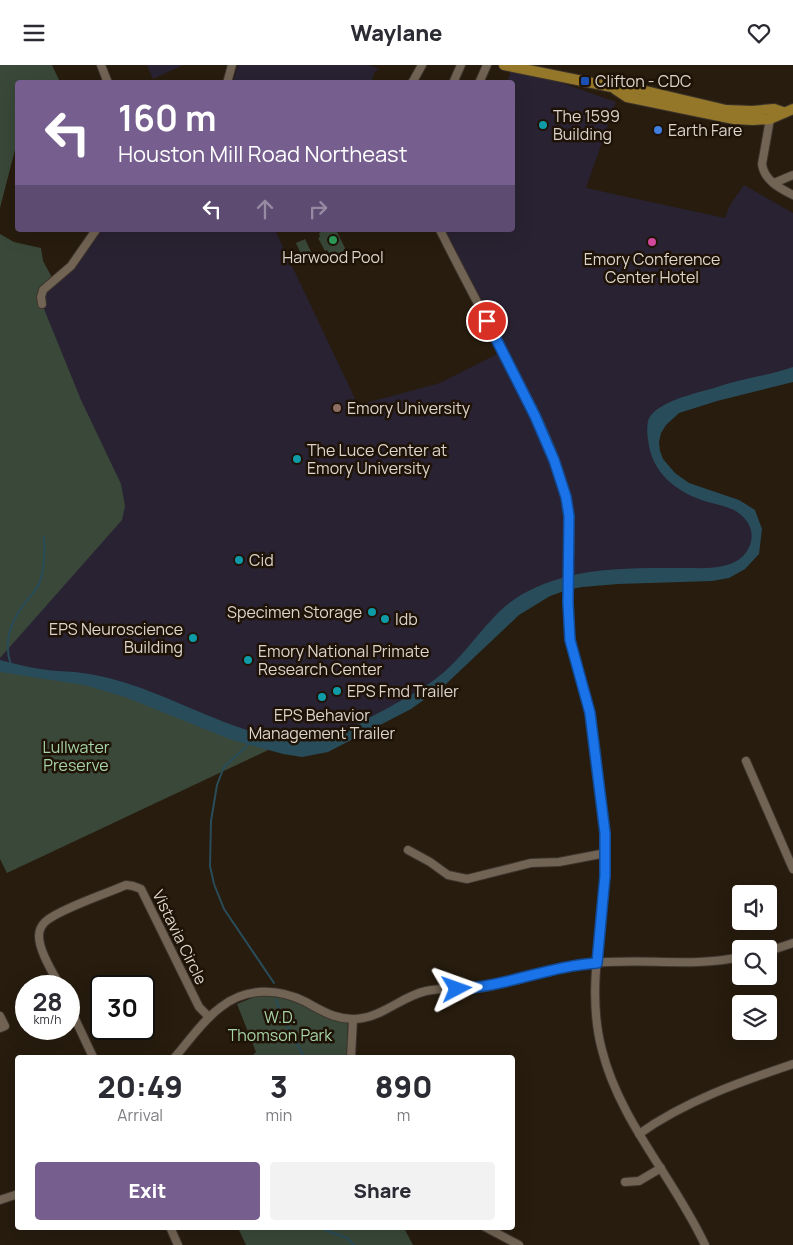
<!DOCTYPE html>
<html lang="en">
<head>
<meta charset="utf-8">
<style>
  :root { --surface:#fff; --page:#f2f2f3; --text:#2b2b33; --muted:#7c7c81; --accent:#765e8e }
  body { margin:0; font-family:Manrope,sans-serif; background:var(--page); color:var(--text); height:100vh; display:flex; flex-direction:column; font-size:19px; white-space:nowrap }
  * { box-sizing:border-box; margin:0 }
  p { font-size:16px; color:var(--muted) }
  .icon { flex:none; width:28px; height:28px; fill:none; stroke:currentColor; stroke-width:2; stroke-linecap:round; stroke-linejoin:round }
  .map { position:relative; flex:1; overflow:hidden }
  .details { position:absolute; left:15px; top:990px; width:500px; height:175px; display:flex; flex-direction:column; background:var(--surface); border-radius:5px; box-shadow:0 5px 20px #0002 }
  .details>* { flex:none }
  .top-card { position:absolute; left:15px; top:15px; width:500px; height:152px; border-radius:5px; box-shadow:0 5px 20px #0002; background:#765e8e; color:#fff; overflow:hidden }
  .fabs { position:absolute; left:732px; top:820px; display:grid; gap:10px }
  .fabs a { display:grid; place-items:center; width:45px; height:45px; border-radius:5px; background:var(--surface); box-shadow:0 5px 20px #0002; font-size:25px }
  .speed { position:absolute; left:15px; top:910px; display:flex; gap:10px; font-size:25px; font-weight:700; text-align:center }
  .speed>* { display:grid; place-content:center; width:65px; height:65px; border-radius:50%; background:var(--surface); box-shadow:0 5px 20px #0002; line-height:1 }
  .speed small { font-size:12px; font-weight:400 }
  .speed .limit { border:2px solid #111; border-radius:8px; background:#fff; color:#111 }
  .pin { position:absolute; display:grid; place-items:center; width:42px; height:42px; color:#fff; margin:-21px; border:2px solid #fff; border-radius:50%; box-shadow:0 1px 5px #0007 }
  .me { position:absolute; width:55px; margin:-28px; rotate:86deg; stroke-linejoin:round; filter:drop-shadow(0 0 4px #0008) }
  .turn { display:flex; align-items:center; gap:18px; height:105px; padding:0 20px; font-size:22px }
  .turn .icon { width:65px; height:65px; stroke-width:2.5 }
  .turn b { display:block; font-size:35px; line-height:42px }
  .lanes { display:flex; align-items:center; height:48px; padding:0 20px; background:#0003; justify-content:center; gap:25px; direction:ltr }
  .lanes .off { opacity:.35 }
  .eta { display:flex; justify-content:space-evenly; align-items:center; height:85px; text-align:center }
  .eta b { font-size:30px; font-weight:800; line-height:35px }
  .cta { display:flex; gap:10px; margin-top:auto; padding:10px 20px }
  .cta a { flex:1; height:58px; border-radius:5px; background:var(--accent); color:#fff; font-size:20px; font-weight:800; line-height:58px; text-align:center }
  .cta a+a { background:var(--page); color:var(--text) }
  header { display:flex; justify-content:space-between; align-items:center; height:65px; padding:0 20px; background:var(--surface); font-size:22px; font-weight:800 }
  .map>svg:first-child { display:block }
  .education { fill:#292232 }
  .green { fill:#394839 }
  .water { fill:#294c5a }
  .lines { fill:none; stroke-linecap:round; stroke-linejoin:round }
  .stream { stroke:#294c5a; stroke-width:2 }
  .minor-casing { stroke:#3d342d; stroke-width:10 }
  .major-casing { stroke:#3d342d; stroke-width:12 }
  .minor { stroke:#726454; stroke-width:8 }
  .major { stroke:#957729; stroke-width:10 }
  .route-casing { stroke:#114b97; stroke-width:12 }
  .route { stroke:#1a73e8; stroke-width:9 }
  .transit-dot { fill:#1a4fb4; stroke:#1e1306; stroke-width:2 }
  .culture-dot { fill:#0f9aa8; stroke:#1e1306; stroke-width:2 }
  .shop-dot { fill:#3f7fe0; stroke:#1e1306; stroke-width:2 }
  .leisure-dot { fill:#2e9e5b; stroke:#1e1306; stroke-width:2 }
  .hotel-dot { fill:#d1479c; stroke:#1e1306; stroke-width:2 }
  .education-dot { fill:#8d6e63; stroke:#1e1306; stroke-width:2 }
  .labels { text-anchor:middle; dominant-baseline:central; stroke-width:5; stroke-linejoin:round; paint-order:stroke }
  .poi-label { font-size:16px; fill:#ddd5cc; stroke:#1e1306; text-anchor:start }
  .park-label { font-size:16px; fill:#a6d3a7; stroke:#1e1306 }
  .street-label { font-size:16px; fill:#ddd5cc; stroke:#1e1306 }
</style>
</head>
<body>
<header><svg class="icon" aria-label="menu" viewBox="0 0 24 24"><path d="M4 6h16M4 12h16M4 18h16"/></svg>Waylane<svg class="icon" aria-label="heart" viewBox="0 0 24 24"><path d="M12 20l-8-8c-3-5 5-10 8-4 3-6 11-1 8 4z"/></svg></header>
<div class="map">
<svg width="793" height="1180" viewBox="0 0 793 1180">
  <rect width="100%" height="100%" fill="#271c0e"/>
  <g class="education">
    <path d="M 147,0 L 183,0 L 153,14 Z"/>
    <path d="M 238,0 L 369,0 L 379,4 L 374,8 L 371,17 L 233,17 Z"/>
    <path d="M 513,1 L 616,37 L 586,123 L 725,153 L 730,140 L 744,120 L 793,148 L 793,308 L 668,346 L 653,377 L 669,409 L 743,443 L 757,475 L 735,501 L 616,512 L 530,533 L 459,601 L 355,669 L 303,683 L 0,602 L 0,174 L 25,228 L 58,213 L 96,165 L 275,165 L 358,340 L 440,318 L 503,286 L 440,165 L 512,165 L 512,18 L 507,17 Z"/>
  </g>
  <g class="green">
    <path d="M 0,0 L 52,0 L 60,17 L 18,18 L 17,77 L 0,143 Z"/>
    <path d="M 325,165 L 336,165 L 349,191 L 337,197 L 332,187 L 329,188 L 327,185 L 325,186 L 318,173 L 320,172 L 319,168 Z"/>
    <path d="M 0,169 L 14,177 L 41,183 L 43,196 L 54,216 L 46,221 L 42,239 L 81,335 L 121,419 L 125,441 L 122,455 L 0,593 Z"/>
    <path d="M 305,174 L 314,193 L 305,198 L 296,178 Z"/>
    <path d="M 0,602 L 89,617 L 279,680 L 7,808 L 0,794 Z"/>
    <path d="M 277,929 L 293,934 L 330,954 L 348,957 L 347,992 L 251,992 L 256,987 L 237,939 L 259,930 Z"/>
    <path d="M 238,1163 L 404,1163 L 413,1180 L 246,1180 Z"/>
  </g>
  <path class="water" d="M 793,302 L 793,317 L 717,336 L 679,348 L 666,360 L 661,368 L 659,377 L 660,386 L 663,394 L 675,408 L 689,418 L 739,435 L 755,445 L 762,464 L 759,489 L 745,504 L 729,513 L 712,516 L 618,519 L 582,522 L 567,525 L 550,531 L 519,550 L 446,619 L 411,644 L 328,687 L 302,692 L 283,689 L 232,675 L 125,632 L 84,620 L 0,607 L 0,595 C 13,598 27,602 40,604 C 52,606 64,606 75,607 C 94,609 115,614 132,620 C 183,636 269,686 321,675 C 339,672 353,662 369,653 C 390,642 410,631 430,618 C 458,599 475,571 499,547 C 517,529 542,518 566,512 C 601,502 646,503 683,503 C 696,503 711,504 723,501 C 733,499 742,494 747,486 C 754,475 753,463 745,454 C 735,442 722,441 708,437 C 677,428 651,408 648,374 C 647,369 647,361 648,356 C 654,337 697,328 714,323 C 740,314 767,311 793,302 Z"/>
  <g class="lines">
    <g class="stream">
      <path d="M 11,600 C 3,578 11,556 25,538 C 29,532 36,526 39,519 C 45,505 45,488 44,472"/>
      <path d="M 249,679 L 224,702 L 217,720 L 211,756 L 210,801 L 214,819 L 224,844 L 274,918"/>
      <path d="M 276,935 L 282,951 L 304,992"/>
      <path d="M 309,1162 L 315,1164"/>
      <path d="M 325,1165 L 347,1173 L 354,1180"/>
    </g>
    <defs>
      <g id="minor">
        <path d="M 101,0 L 108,18"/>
        <path d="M 227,18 L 232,0"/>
        <path d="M 412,18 L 422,0"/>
        <path d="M 453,18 L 461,0"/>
        <path d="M 479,18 L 487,0"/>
        <path d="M 770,54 L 762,99 C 764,115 779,123 793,130"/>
        <path d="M 774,118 L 793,110"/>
        <path d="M 440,165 C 461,207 483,248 505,290 C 526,330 552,378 564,423 C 576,468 564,517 569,563 C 571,588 581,611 587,636 C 593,659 594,682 597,705 C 600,727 604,748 605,770 C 610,841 583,915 602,985 C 620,1057 674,1113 705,1180"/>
        <path d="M 42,239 L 41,232 L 43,225 L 71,201 L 96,165"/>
        <path d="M 746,696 L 793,804"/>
        <path d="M 408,785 L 430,797 L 448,810 L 467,814 L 531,798 L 559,797 L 606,788"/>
        <path d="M 769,886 L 793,878"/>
        <path d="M 60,921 C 53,908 39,886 39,871 C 39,866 41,861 45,857 C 57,845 108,828 126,820 L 133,821 L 141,824 L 199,942 L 209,952"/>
        <path d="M 69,941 L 93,992"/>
        <path d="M 0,951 L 5,961 L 0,963"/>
        <path d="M 175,992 C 189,976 203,955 221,942 C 246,922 279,923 306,937 C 325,948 341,957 363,953 C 386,949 403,931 426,926 C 445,922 466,925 486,922 C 520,916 552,903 586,899 C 637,892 690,903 741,892"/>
        <path d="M 351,992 L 353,954"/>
        <path d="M 639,1069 C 685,1036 740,1017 793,999"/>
        <path d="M 625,1117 L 639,1116 L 661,1103"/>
        <path d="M 0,1135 L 18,1129"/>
        <path d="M 170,1162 L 178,1180"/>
        <path d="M 485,1162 L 519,1180"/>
      </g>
      <g id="major">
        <path d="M 504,0 L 612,22 L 637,24 L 726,45 L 752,46 L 774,44 L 783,47"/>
        <path d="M 615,24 L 627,32 L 734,54 L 753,55 L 770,54 L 793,44"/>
      </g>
    </defs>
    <use href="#minor" class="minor-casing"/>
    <use href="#major" class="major-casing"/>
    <use href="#minor" class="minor"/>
    <use href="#major" class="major"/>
  </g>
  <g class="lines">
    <defs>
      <path id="route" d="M 457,924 C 505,922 549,901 597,898 L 605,811 L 605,768 L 590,648 L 570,575 L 568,538 L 569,451 L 566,432 L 554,395 L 535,351 L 487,256"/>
    </defs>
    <use href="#route" class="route-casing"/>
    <use href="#route" class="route"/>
  </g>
  <rect class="transit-dot" x="580" y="11" width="10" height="10" rx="2.5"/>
  <g class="culture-dot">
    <circle cx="543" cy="60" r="5"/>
    <circle cx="297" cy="394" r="5"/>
    <circle cx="239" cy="495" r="5"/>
    <circle cx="372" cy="547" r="5"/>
    <circle cx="385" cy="554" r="5"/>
    <circle cx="193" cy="573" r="5"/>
    <circle cx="248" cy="595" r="5"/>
    <circle cx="337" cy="626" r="5"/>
    <circle cx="322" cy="632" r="5"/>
  </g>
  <circle class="shop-dot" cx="658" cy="65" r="5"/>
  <circle class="leisure-dot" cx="333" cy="175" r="5"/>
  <circle class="hotel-dot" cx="652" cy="177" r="5"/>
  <circle class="education-dot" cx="337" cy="343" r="5"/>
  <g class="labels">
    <g class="poi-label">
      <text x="595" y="16">Clifton - CDC</text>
      <text x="553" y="51">The 1599<tspan x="553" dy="18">Building</tspan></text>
      <text x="668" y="65">Earth Fare</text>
      <text x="333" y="192" text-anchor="middle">Harwood Pool</text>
      <text x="652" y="194" text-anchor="middle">Emory Conference<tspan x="652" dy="18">Center Hotel</tspan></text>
      <text x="347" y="343">Emory University</text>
      <text x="307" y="385">The Luce Center at<tspan x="307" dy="18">Emory University</tspan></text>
      <text x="249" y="495">Cid</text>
      <text x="362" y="547" text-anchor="end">Specimen Storage</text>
      <text x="395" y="554">Idb</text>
      <text x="183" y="564" text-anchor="end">EPS Neuroscience<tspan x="183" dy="18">Building</tspan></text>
      <text x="258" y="586">Emory National Primate<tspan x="258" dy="18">Research Center</tspan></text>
      <text x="347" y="626">EPS Fmd Trailer</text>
      <text x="322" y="650" text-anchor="middle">EPS Behavior<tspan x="322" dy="18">Management Trailer</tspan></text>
    </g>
    <g class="park-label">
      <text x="76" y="682">Lullwater<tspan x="76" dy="18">Preserve</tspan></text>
      <text x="280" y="952">W.D.<tspan x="280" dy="18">Thomson Park</tspan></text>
    </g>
    <g class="street-label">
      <text transform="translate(180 872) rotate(64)">Vistavia Circle</text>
    </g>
  </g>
</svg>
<div class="fabs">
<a><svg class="icon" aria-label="sound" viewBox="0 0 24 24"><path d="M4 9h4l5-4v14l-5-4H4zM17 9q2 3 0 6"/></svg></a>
<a><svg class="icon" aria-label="search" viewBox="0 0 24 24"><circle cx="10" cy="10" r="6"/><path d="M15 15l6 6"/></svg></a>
<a><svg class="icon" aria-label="layers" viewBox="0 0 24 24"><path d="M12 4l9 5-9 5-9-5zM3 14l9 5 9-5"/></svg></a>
</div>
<div class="speed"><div>28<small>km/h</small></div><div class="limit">30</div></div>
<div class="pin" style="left:487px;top:256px;background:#d93025"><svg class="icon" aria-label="arrive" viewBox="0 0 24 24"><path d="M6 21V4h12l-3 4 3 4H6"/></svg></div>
<svg class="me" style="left:457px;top:924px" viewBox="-20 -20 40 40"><path d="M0-17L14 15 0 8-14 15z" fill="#1a73e8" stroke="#fff" stroke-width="4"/></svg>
<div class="top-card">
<div class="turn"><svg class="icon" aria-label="left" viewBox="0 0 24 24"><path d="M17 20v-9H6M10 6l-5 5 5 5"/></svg><div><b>160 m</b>Houston Mill Road Northeast</div></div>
<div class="lanes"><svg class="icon" aria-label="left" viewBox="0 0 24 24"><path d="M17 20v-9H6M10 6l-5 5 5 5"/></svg><svg class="icon off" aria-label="ahead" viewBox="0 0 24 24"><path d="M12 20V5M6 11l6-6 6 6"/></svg><svg class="icon off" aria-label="right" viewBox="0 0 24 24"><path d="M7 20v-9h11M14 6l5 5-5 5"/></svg></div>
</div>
<section class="details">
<div class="eta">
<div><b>20:49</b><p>Arrival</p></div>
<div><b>3</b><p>min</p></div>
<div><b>890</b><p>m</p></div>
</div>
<div class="cta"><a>Exit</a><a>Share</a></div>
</section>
</div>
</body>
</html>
